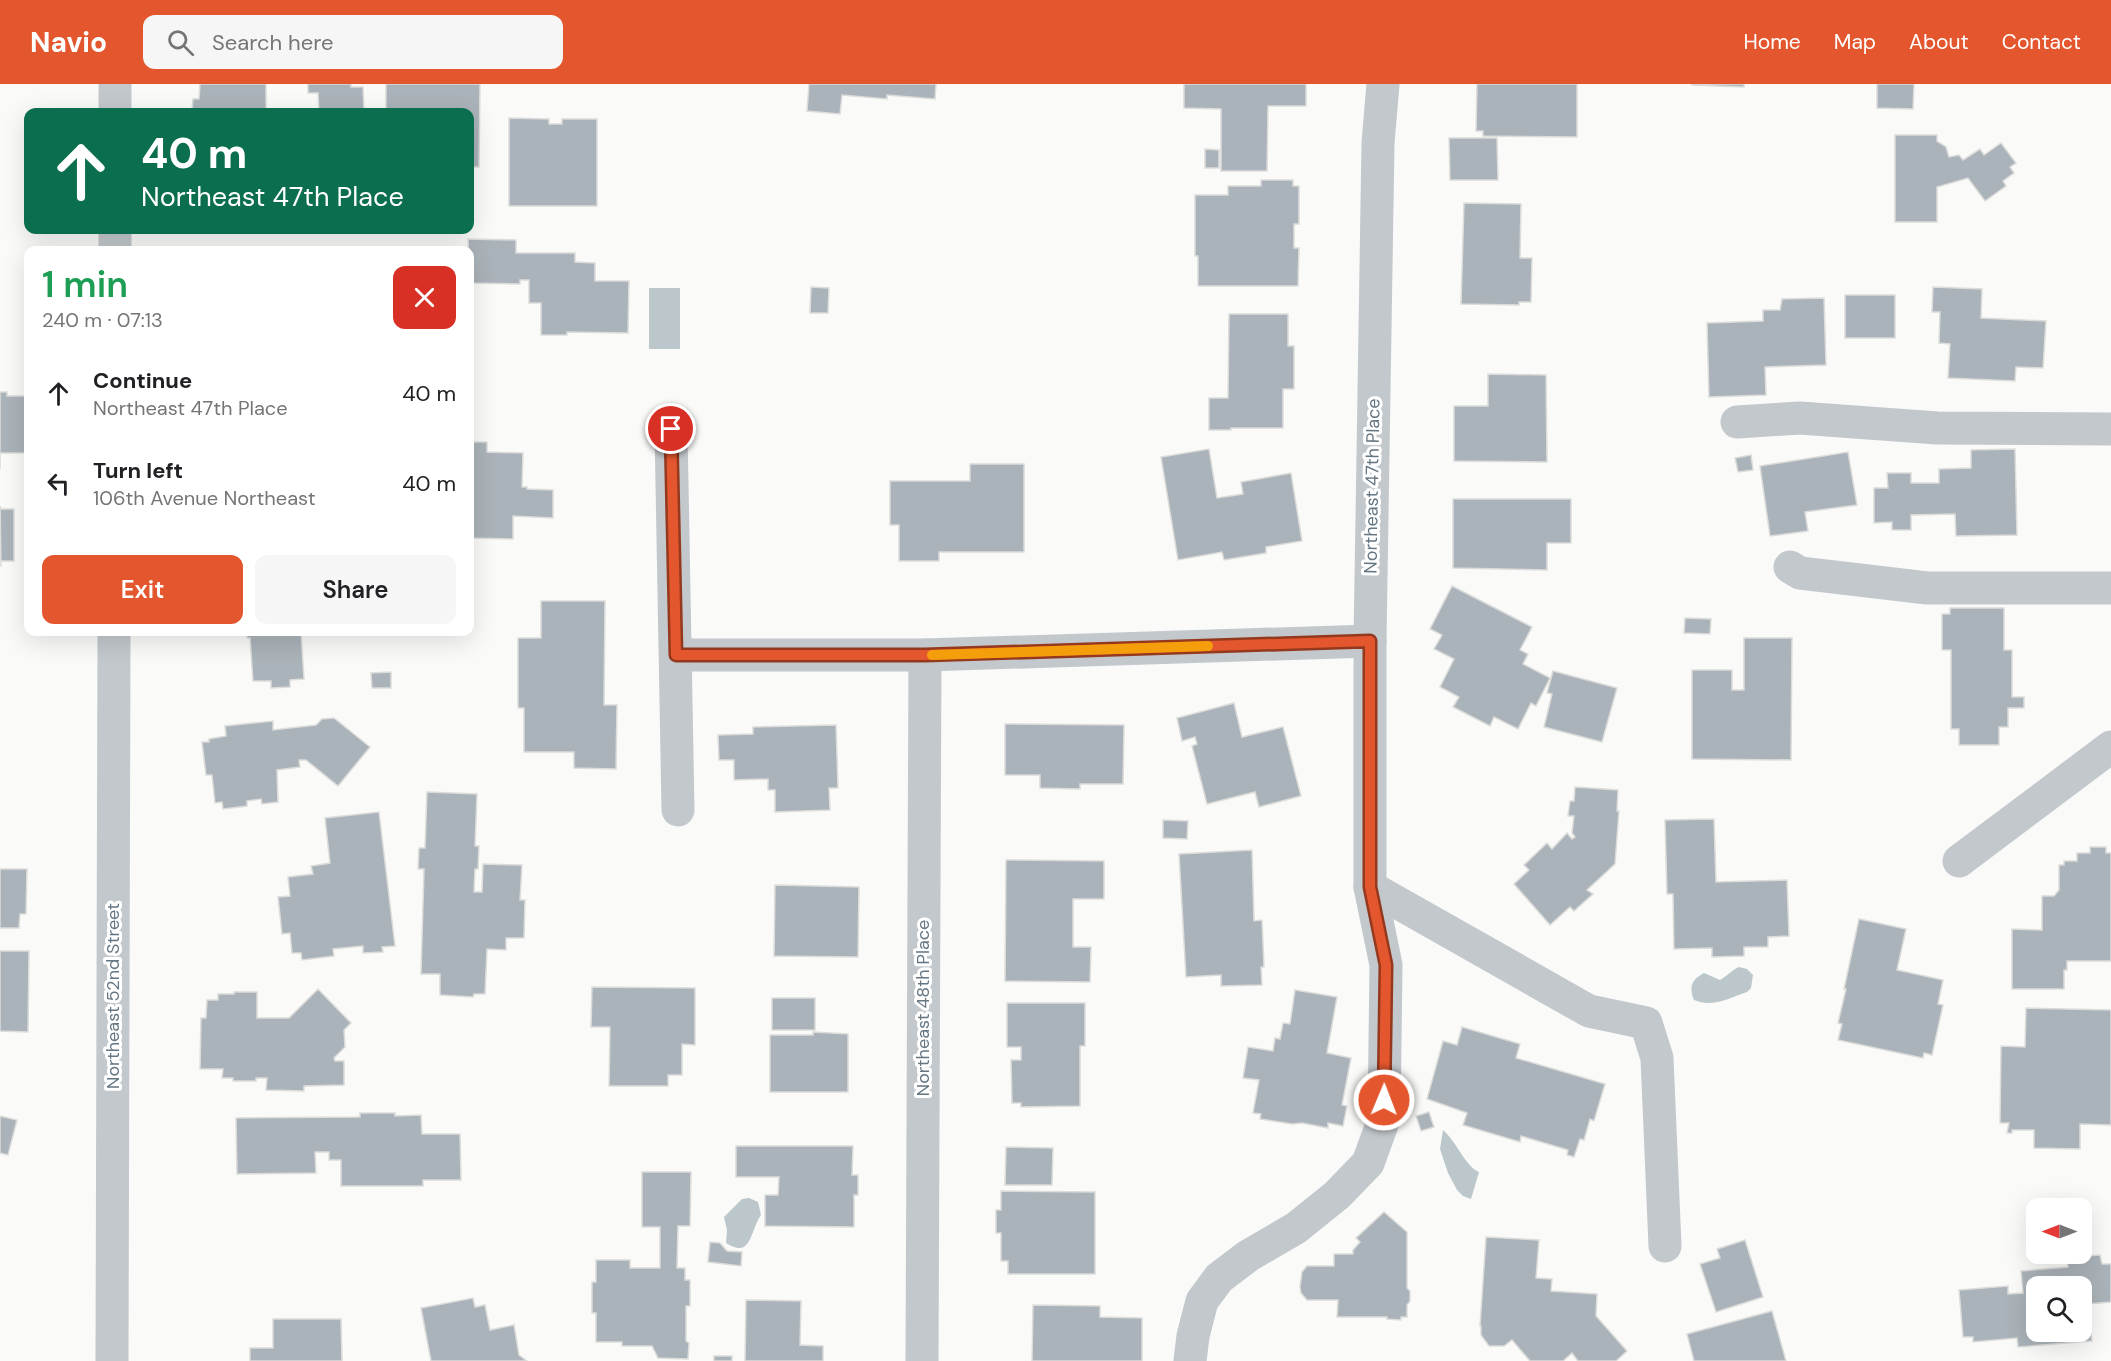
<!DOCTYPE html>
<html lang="en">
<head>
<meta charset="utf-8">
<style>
  :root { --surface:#fff; --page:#f6f6f6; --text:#202124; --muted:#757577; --accent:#e4572e }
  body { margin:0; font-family:"DM Sans",sans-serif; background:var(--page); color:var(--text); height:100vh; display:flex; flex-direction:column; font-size:22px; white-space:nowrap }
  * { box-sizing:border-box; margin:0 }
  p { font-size:20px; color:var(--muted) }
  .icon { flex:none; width:33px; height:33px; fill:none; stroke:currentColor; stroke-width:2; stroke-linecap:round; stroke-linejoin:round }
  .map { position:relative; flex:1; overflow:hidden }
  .drawer { position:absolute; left:24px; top:162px; width:450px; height:390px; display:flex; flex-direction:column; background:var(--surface); border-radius:12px; box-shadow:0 6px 24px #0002 }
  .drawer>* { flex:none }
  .top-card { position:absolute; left:24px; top:24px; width:450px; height:126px; border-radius:12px; box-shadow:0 6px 24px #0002; background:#0b6e4f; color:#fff; overflow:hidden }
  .needle { width:39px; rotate:270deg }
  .buttons { position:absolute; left:2026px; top:1114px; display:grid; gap:12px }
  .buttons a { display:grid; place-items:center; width:66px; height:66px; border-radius:12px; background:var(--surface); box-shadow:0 6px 24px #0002; font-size:30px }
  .pin { position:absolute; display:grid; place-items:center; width:51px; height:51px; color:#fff; margin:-26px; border:3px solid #fff; border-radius:50%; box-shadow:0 2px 6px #0007 }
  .me { position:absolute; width:66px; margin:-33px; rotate:1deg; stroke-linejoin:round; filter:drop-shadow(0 0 4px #0008) }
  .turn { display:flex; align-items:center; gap:21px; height:126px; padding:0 18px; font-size:27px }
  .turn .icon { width:78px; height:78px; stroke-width:2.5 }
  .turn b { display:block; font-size:42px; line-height:51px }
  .round { display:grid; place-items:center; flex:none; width:63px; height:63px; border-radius:12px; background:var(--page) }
  .head { display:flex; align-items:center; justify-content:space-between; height:102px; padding:0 18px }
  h1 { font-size:36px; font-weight:600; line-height:45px; color:#1e9e55 }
  .action { display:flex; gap:12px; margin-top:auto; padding:12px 18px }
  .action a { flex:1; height:69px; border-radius:12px; background:var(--accent); color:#fff; font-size:24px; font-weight:600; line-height:69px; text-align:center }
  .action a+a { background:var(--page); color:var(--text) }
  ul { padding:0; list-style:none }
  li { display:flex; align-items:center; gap:18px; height:90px; padding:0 18px }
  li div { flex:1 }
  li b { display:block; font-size:22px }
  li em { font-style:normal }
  header { display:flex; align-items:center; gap:36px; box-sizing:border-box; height:84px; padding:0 30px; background:var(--accent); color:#fff }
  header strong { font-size:28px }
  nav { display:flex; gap:33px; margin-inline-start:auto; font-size:21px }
  .search { width:420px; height:54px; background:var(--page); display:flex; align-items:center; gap:15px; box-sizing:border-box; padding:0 21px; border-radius:12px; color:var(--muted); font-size:22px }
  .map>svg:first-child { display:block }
  .water { fill:#bbc7cb }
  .building { fill:#aab3b9; stroke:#dcdcda; stroke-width:1.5; fill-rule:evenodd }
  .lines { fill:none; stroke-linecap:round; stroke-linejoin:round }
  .minor { stroke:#c3c8cc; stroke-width:33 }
  .route-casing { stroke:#94391e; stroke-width:15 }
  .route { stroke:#e4572e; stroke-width:10 }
  .slow { stroke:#f59e0b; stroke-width:10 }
  .labels { text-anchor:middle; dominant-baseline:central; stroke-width:6; stroke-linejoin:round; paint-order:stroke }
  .street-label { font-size:18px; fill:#657683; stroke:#fff }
</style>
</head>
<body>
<header>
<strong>Navio</strong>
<div class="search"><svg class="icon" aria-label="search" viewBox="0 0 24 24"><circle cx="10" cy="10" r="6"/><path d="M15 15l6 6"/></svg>Search here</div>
<nav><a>Home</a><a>Map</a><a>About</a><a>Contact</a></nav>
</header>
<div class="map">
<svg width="2111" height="1277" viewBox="0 0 2111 1277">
  <rect width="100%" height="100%" fill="#fafaf8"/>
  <g class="water">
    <rect x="649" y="204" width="31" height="61"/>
    <path d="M 1739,883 L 1747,885 L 1753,891 L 1751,904 L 1747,908 C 1729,914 1712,924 1694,916 C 1689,903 1691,896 1704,889 L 1720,896 C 1727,892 1732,886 1739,883 Z"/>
    <path d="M 1443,1046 C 1456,1057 1466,1083 1479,1088 L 1471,1115 L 1463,1112 L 1457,1106 L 1448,1089 L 1440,1065 Z"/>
    <path d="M 749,1114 L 758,1118 L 761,1131 C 750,1146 752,1176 726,1159 L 727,1146 L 724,1133 L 742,1115 Z"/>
  </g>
  <g class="building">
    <path d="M 200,0 L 266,0 L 266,28 L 192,28 L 193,15 L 199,15 Z"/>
    <path d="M 308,0 L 351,0 L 351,3 L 363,3 L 364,28 L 319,28 L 318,9 L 308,9 Z"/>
    <path d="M 386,0 L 480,0 L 479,83 L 470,83 L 470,28 L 386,28 Z"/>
    <path d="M 809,0 L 936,0 L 935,15 L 887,11 L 887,15 L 842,11 L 840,30 L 807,27 Z"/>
    <path d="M 1184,0 L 1306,0 L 1306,22 L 1268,22 L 1267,87 L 1221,87 L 1221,25 L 1184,24 Z"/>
    <path d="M 1477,0 L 1577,0 L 1577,53 L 1483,52 L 1483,47 L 1476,47 Z"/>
    <path d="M 1692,0 L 1744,0 L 1744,3 L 1692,1 Z"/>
    <path d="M 1877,0 L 1914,0 L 1913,25 L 1877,24 Z"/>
    <path d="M 509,34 L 549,35 L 549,40 L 562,40 L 562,35 L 597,35 L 597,122 L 509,122 Z"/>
    <path d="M 1895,51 L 1937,51 L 1937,57 L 1946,63 L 1949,73 L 1959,71 L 1963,76 L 1980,65 L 1984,71 L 2001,59 L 2016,79 L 2010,83 L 2014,89 L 2003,97 L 2006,102 L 1985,117 L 1968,94 L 1937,103 L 1937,138 L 1895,138 Z"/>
    <path d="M 1449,54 L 1497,54 L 1498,96 L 1450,96 Z"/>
    <path d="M 1205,65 L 1219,66 L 1219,84 L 1205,84 Z"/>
    <path d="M 1261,96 L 1293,96 L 1293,102 L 1299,102 L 1299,140 L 1294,140 L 1294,164 L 1299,164 L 1298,202 L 1198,202 L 1198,172 L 1195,172 L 1195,111 L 1228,111 L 1228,102 L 1261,102 Z"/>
    <path d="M 1464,119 L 1521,120 L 1520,174 L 1532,174 L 1531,218 L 1519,218 L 1519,221 L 1461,220 Z"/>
    <path d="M 468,155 L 516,156 L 516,169 L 575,169 L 575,178 L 595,179 L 595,197 L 629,197 L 628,249 L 567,248 L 567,251 L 541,251 L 541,219 L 529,219 L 529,196 L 520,196 L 520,200 L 470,199 Z"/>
    <path d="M 811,203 L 829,204 L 828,229 L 810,229 Z"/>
    <path d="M 1933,203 L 1982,205 L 1981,234 L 2046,237 L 2043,284 L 2016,283 L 2015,297 L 1948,294 L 1950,260 L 1939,259 L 1940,228 L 1932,228 Z"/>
    <rect x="1845" y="211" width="50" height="43"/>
    <path d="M 1824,214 L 1826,281 L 1765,283 L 1766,311 L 1709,313 L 1707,239 L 1763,237 L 1763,226 L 1780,226 L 1782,215 Z"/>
    <path d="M 1229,230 L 1288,230 L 1288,262 L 1294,262 L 1294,305 L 1283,305 L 1283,344 L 1231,344 L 1231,346 L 1209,346 L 1209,314 L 1228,314 Z"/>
    <path d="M 1488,290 L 1546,291 L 1547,378 L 1454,377 L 1454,322 L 1488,322 Z"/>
    <path d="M 0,308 L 7,308 L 7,312 L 28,312 L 28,369 L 0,369 L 0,385 Z"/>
    <path d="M 470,358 L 487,358 L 487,368 L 523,369 L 522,403 L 527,403 L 527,405 L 553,406 L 553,434 L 513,432 L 513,455 L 470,454 Z"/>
    <path d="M 1209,365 L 1217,414 L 1243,410 L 1241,398 L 1291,389 L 1302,457 L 1266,463 L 1266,469 L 1224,476 L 1222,468 L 1178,476 L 1161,373 Z"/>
    <path d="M 2015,365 L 2017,451 L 1956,452 L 1955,430 L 1911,431 L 1911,446 L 1892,446 L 1892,438 L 1874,439 L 1874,404 L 1888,404 L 1887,389 L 1911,389 L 1911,399 L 1939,399 L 1939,385 L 1971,384 L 1971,366 Z"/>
    <path d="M 1848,368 L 1857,421 L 1805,428 L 1808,447 L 1770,452 L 1760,382 Z"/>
    <path d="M 1751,371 L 1753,386 L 1738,388 L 1735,374 Z"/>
    <path d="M 970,380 L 1024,380 L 1024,468 L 939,468 L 939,477 L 899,477 L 899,441 L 890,441 L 890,397 L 970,397 Z"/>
    <path d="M 1453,415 L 1571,415 L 1571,459 L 1547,459 L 1547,486 L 1453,484 Z"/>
    <path d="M 0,422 L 1,425 L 14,425 L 14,477 L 1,477 L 1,483 Z"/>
    <path d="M 1452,502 L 1532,543 L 1520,566 L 1528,570 L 1523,580 L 1550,594 L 1536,622 L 1531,619 L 1518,645 L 1494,633 L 1490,642 L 1453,623 L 1459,613 L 1440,603 L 1454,575 L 1434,565 L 1442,551 L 1430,545 Z"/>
    <path d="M 541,517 L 605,517 L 604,621 L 617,621 L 616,685 L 574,684 L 574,668 L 524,668 L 524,624 L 518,624 L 518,554 L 541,554 Z"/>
    <path d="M 1950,524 L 2004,524 L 2004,566 L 2012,566 L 2012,613 L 2024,613 L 2024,624 L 2008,624 L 2008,643 L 1999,643 L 1999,661 L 1959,661 L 1959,645 L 1951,645 L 1951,566 L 1942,566 L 1942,530 L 1950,530 Z"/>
    <path d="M 1685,534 L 1711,535 L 1710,550 L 1684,549 Z"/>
    <path d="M 247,548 L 304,548 L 301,548 L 304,595 L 290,596 L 290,603 L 271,604 L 271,597 L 253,597 L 250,554 L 247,554 Z"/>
    <path d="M 1744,554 L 1792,554 L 1791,676 L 1692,675 L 1692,586 L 1732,586 L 1732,606 L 1744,606 Z"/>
    <path d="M 1553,587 L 1617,604 L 1602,658 L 1544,643 L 1552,610 L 1547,609 Z"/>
    <path d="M 391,588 L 391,604 L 372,604 L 371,589 Z"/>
    <path d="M 1234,619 L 1242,653 L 1283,643 L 1301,712 L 1259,723 L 1255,708 L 1207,720 L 1192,662 L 1197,660 L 1195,653 L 1182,657 L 1177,634 Z"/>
    <path d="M 334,634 L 370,663 L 338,702 L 306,676 L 299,676 L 300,683 L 277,686 L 278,718 L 262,720 L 261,715 L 247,717 L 247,722 L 223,725 L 222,718 L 215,719 L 212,691 L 206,691 L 202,658 L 209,658 L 209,655 L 226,652 L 225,642 L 273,637 L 273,646 L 316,641 L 322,635 Z"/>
    <path d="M 1005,640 L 1124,641 L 1123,700 L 1080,700 L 1080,705 L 1040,704 L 1040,691 L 1005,691 Z"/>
    <path d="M 836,641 L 838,704 L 829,704 L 830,726 L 775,728 L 775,706 L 768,706 L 768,695 L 734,696 L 734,676 L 719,676 L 718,651 L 753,650 L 753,643 Z"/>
    <path d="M 1575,703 L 1618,706 L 1617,727 L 1619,727 L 1615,780 L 1587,806 L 1593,810 L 1574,827 L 1570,823 L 1550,841 L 1514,800 L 1529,786 L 1524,781 L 1547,759 L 1552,765 L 1567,749 L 1572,755 L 1575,753 L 1572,749 L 1574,732 L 1568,732 L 1570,717 L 1574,717 Z"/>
    <path d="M 427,708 L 477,710 L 475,762 L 479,762 L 478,785 L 475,785 L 474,808 L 482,808 L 483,780 L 522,781 L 520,816 L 525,816 L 524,854 L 506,854 L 506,866 L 487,865 L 485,910 L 474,910 L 473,913 L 440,911 L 440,890 L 421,890 L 424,785 L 418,785 L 419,764 L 425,764 Z"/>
    <path d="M 379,728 L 395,862 L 382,863 L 383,868 L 363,869 L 363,862 L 333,865 L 334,872 L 302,876 L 301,869 L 292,869 L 290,849 L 282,850 L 278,813 L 290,812 L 288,793 L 313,790 L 311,782 L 330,779 L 325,734 Z"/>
    <path d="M 1714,735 L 1716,798 L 1787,796 L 1789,852 L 1768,853 L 1768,863 L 1744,863 L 1744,872 L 1712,873 L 1712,864 L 1674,865 L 1673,810 L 1667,810 L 1665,736 Z"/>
    <path d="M 1163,736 L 1188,737 L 1187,755 L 1163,754 Z"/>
    <path d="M 2090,763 L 2106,763 L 2106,769 L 2111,769 L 2111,877 L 2067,877 L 2067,886 L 2064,886 L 2064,905 L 2012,905 L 2012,845 L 2042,846 L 2042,812 L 2054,812 L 2059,806 L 2059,781 L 2064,781 L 2064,777 L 2077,777 L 2077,769 L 2090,769 Z"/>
    <path d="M 1252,766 L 1254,837 L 1262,836 L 1264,883 L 1261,883 L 1262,901 L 1221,902 L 1221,891 L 1186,893 L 1179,770 Z"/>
    <path d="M 1006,776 L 1104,777 L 1104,815 L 1073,815 L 1073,863 L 1091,863 L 1090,898 L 1005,897 Z"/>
    <path d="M 0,785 L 27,785 L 26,830 L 20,830 L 19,844 L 0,844 Z"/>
    <path d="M 775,801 L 859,803 L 858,873 L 774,872 Z"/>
    <path d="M 1859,835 L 1906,845 L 1897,886 L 1943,896 L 1938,920 L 1943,921 L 1932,971 L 1924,969 L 1923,974 L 1838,956 L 1842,940 L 1838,939 L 1846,905 L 1844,905 Z"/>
    <path d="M 0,867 L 29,867 L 28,948 L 0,947 Z"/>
    <path d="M 592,903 L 695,904 L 695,961 L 682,960 L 682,991 L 668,991 L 668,1002 L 609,1002 L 610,943 L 591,943 Z"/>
    <path d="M 318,905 L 351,939 L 344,946 L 345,963 L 334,974 L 335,977 L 344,977 L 344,1001 L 304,1002 L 304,1007 L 266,1006 L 267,994 L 256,994 L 256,997 L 233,997 L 233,994 L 222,994 L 223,985 L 200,985 L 201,934 L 206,934 L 207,916 L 218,916 L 218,910 L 234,910 L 234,908 L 257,908 L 257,934 L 289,934 Z"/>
    <path d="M 1295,906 L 1337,913 L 1327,969 L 1351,974 L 1342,1021 L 1347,1022 L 1343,1042 L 1328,1039 L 1328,1044 L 1302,1039 L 1292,1040 L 1260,1035 L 1261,1030 L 1253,1029 L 1259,996 L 1243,994 L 1248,963 L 1273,967 L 1275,954 L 1280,955 L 1283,939 L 1290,940 Z"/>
    <rect x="772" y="914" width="43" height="32"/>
    <path d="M 1007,919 L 1085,919 L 1085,962 L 1080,962 L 1080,1022 L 1021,1023 L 1021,1019 L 1012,1019 L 1011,976 L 1021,976 L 1021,963 L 1007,963 Z"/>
    <path d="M 2026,924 L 2111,926 L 2111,1041 L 2080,1040 L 2080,1065 L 2034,1064 L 2034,1046 L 2012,1046 L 2012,1049 L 2007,1049 L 2009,1039 L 2000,1039 L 2001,962 L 2025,963 Z"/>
    <path d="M 1462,943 L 1520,960 L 1516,974 L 1605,1000 L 1594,1037 L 1590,1035 L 1584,1056 L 1580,1055 L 1574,1073 L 1567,1071 L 1568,1066 L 1521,1052 L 1520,1058 L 1463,1041 L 1467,1029 L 1427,1015 L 1443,957 L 1457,961 Z"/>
    <path d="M 813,948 L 848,950 L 848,1008 L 770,1008 L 770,951 L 813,951 Z"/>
    <path d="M 1429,1028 L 1434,1043 L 1421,1047 L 1416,1032 Z"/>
    <path d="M 360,1029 L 395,1029 L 395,1032 L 421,1031 L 422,1050 L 460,1050 L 461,1096 L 423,1096 L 423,1102 L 341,1102 L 341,1076 L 329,1076 L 329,1068 L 315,1068 L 316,1089 L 237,1090 L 236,1034 L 360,1033 Z"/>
    <path d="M 0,1032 L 17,1036 L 8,1071 L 0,1069 Z"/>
    <path d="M 736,1062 L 853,1062 L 852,1091 L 858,1091 L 858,1111 L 854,1111 L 854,1143 L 765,1142 L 765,1111 L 778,1111 L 779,1093 L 736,1093 Z"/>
    <path d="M 1006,1063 L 1053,1064 L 1052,1101 L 1005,1101 Z"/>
    <path d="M 642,1088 L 691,1088 L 690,1142 L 678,1142 L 677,1184 L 685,1184 L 685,1196 L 690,1196 L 690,1222 L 686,1222 L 686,1257 L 689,1259 L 688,1275 L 658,1274 L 652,1262 L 622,1262 L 622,1258 L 596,1258 L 596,1229 L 592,1229 L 592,1198 L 596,1198 L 596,1176 L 630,1176 L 630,1184 L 660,1184 L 660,1143 L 642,1143 Z"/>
    <path d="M 1001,1107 L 1095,1108 L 1095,1190 L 1008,1190 L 1008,1177 L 1001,1177 L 1001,1149 L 996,1149 L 996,1126 L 1001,1126 Z"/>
    <path d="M 1384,1128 L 1407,1148 L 1407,1204 L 1410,1207 L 1410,1217 L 1407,1221 L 1407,1233 L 1401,1233 L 1401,1236 L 1387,1235 L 1387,1233 L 1337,1233 L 1338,1216 L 1307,1216 L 1301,1209 L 1300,1203 L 1302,1188 L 1307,1182 L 1334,1182 L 1334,1170 L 1353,1170 L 1353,1166 L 1360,1158 L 1356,1154 Z"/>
    <path d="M 1486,1153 L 1539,1156 L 1536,1194 L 1552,1195 L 1551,1207 L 1597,1210 L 1596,1232 L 1627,1267 L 1616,1277 L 1578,1277 L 1572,1269 L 1563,1277 L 1530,1277 L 1512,1256 L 1504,1262 L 1489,1262 L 1481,1251 L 1481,1242 L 1480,1242 Z"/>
    <path d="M 1745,1156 L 1763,1213 L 1716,1228 L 1700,1180 L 1720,1174 L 1717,1165 Z"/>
    <path d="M 710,1158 L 720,1159 L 727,1167 L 742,1168 L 741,1182 L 708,1178 Z"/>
    <path d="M 2100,1171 L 2102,1180 L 2111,1180 L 2111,1218 L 2088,1220 L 2092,1257 L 2018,1263 L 2017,1254 L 1973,1258 L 1973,1253 L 1963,1253 L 1959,1206 L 2008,1202 L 2008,1210 L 2023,1209 L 2021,1187 L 2068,1183 L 2067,1173 ZM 2037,1203 L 2082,1203 L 2082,1248 L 2037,1248 Z"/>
    <path d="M 473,1214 L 475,1223 L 485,1221 L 490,1246 L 514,1241 L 519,1271 L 527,1277 L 431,1277 L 421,1224 Z"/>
    <path d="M 746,1216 L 801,1217 L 800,1261 L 823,1262 L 823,1277 L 745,1277 Z"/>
    <path d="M 1033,1221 L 1100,1222 L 1100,1233 L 1142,1234 L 1142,1277 L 1032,1277 Z"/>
    <path d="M 1772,1227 L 1786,1277 L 1694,1277 L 1687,1250 Z"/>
    <path d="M 273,1235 L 341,1235 L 342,1277 L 250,1277 L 250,1264 L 273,1264 Z"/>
    <rect x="714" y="1272" width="18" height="5"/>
  </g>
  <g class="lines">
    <g class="minor">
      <path d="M 115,0 L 115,28"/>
      <path d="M 115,146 L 115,166"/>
      <path d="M 1737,338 L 1800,334 L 1937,344 L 2111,345"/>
      <path d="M 671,345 L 678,726"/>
      <path d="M 1790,483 L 1800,489 L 1927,504 L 2111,504"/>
      <path d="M 676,571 L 925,571 L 1370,557"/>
      <path d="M 1959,777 L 2111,663"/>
      <path d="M 1370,803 L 1589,927 L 1646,939 L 1657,974 L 1665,1162"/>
      <path d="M 112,1277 L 114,548"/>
      <path d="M 922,1277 L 925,571"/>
      <path d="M 1190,1277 L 1193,1252 L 1202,1217 L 1219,1194 L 1248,1172 L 1296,1144 L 1337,1111 L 1368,1079 L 1384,1035 L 1386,881 L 1370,803 L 1370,557 L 1378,59 L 1383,0"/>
    </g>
  </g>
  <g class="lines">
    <defs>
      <path id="route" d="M 671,345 L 676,571 L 925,571 L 1370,557 L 1370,803 L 1386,881 L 1384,1016"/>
    </defs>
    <use href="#route" class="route-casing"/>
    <use href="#route" class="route"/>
    <path class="slow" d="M 932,571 L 1208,562"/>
  </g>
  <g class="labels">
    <g class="street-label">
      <text transform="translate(1372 402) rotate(-89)">Northeast 47th Place</text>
      <text transform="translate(113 912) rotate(-90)">Northeast 52nd Street</text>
      <text transform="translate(923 924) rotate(-90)">Northeast 48th Place</text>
    </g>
  </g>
</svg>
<div class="buttons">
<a><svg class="needle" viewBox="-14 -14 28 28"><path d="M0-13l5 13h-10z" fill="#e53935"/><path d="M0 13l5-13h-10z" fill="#757577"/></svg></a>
<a><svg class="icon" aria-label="search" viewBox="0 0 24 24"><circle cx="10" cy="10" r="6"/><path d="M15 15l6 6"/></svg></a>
</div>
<div class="pin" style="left:671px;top:345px;background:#d93025"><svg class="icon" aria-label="arrive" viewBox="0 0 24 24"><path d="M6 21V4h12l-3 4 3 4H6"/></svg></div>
<svg class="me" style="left:1384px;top:1016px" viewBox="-20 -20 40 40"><circle r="17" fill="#e4572e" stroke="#fff" stroke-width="3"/><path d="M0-11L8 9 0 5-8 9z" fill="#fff"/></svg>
<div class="top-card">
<div class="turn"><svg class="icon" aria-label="ahead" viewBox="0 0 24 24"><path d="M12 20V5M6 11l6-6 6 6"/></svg><div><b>40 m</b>Northeast 47th Place</div></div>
</div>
<section class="drawer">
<div class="head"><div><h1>1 min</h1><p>240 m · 07:13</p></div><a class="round" style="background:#d93025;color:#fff"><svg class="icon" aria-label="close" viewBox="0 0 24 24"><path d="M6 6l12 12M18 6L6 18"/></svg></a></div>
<ul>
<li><svg class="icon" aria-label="ahead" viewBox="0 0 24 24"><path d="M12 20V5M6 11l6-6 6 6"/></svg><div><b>Continue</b><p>Northeast 47th Place</p></div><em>40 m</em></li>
<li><svg class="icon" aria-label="left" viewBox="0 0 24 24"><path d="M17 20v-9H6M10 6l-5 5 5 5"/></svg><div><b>Turn left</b><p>106th Avenue Northeast</p></div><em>40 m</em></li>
</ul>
<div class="action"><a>Exit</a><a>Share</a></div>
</section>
</div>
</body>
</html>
